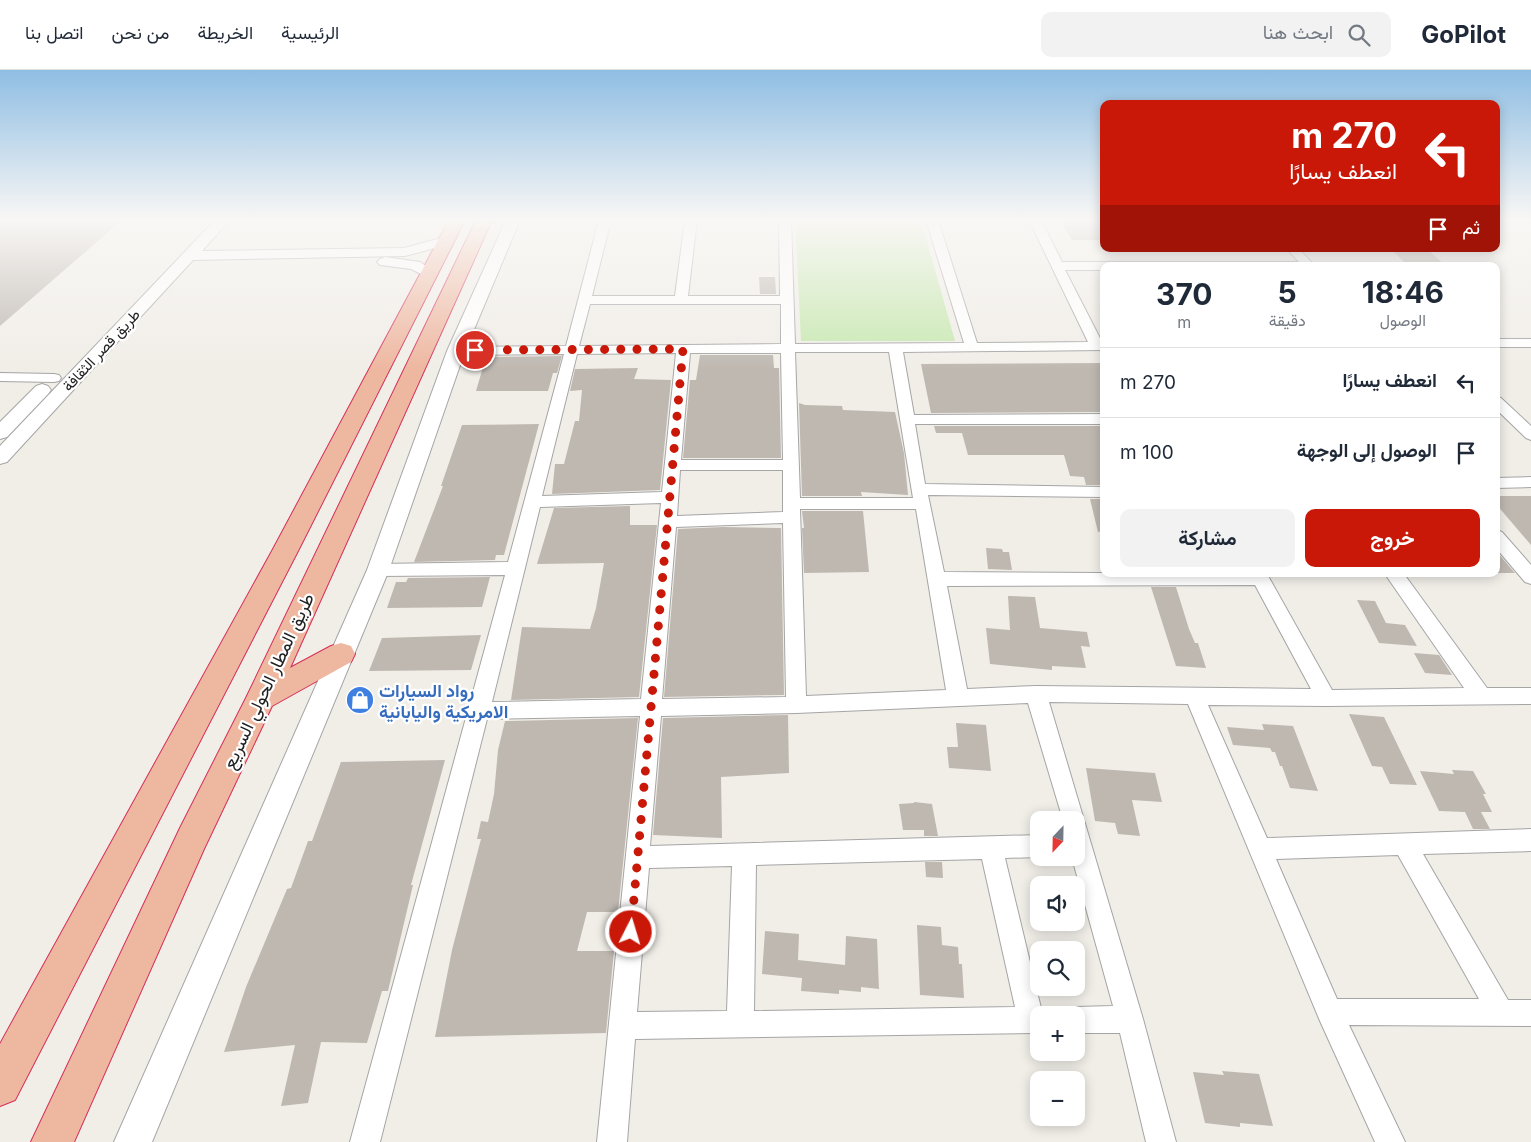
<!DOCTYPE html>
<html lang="ar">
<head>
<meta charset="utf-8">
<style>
  :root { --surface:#fff; --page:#f2f2f3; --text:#1f2937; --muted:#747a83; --line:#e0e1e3; --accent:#c91808 }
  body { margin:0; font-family:Inter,Vazirmatn,sans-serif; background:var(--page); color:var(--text); direction:rtl; height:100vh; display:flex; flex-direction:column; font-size:19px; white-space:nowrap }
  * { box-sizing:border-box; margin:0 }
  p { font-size:16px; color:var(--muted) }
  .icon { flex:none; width:28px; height:28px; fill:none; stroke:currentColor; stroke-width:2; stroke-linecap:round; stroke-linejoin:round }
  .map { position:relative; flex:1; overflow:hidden; direction:ltr }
  .panel { position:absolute; left:1100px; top:192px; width:400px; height:315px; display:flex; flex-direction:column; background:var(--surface); border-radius:10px; box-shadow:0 2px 12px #0003; direction:rtl }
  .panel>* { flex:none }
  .banner { position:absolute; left:1100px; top:30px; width:400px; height:152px; border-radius:10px; box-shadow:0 2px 12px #0003; direction:rtl; background:#c91808; color:#fff; overflow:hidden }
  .needle { width:32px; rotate:202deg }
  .tools { position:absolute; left:1030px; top:741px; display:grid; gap:10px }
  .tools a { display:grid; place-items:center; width:55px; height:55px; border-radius:10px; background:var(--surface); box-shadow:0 2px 12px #0003; font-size:25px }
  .pin { position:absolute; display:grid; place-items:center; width:42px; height:42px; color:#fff; margin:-21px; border:2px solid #fff; border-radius:50%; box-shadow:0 1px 5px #0007 }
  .me { position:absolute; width:55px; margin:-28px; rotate:5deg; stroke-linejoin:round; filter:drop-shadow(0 0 4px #0008) }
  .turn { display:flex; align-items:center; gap:18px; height:105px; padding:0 20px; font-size:22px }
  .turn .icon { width:65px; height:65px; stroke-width:2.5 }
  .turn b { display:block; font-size:35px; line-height:42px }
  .then { display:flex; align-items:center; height:48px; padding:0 20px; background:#0003; gap:10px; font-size:19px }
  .eta { display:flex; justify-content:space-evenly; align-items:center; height:85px; text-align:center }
  .eta b { font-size:30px; font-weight:700; line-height:35px }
  .cta { display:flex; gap:10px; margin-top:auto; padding:10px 20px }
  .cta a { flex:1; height:58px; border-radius:10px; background:var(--accent); color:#fff; font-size:20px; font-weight:700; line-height:58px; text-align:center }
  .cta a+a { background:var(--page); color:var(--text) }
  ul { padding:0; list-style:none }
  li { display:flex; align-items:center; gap:15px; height:70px; padding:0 20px; border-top:1px solid var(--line) }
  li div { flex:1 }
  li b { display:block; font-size:19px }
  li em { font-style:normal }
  header { display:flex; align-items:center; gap:30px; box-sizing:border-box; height:70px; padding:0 25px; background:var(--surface); border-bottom:1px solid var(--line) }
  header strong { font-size:24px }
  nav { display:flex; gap:28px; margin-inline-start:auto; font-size:18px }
  .search { width:350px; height:45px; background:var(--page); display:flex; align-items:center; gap:12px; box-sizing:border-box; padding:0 18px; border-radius:10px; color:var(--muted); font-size:19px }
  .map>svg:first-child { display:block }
  .grass { fill:#c7e8b0 }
  .building { fill:#beb8b1 }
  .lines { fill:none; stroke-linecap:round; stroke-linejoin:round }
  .minor-casing { stroke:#a5a5a5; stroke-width:2 }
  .tertiary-casing { stroke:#a5a5a5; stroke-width:2 }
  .trunk-casing { stroke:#d52f5a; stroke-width:2 }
  .minor { fill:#fff; fill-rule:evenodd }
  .tertiary { fill:#fff; fill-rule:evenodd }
  .trunk { fill:#eeb7a0; fill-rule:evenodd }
  .route { stroke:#c91808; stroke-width:9; stroke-dasharray:0 16.2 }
  .labels { text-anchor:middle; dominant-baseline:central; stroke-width:4.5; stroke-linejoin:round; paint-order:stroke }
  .far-street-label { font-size:15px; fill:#212121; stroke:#fff }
  .street-label { font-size:18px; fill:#212121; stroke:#fff }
  .shop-label { font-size:18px; font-weight:bold; fill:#366cbe; stroke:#fff; text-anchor:start }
</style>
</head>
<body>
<header>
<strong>GoPilot</strong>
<div class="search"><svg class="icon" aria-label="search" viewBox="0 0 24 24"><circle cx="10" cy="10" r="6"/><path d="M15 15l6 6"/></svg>ابحث هنا</div>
<nav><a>الرئيسية</a><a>الخريطة</a><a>من نحن</a><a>اتصل بنا</a></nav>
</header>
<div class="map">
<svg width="1531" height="1072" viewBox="0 0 1531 1072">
  <rect width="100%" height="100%" fill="#f1eee8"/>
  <path class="grass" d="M 795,150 L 921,150 L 955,271 L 801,271 Z"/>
  <g class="building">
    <path d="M 0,150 L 122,150 L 0,256 Z"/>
    <path d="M 1060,150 L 1104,150 L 1104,170 L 1072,170 Z"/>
    <path d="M 1391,179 L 1427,179 L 1446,196 L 1408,196 Z"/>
    <path d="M 759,207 L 775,207 L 776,224 L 760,224 Z"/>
    <path d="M 700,285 L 773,285 L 774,298 L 779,298 L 781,388 L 683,388 L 690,310 L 696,310 Z"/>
    <path d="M 562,286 L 557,303 L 553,303 L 548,321 L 476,321 L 486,287 Z"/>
    <path d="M 1104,293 L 1104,342 L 931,343 L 921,294 Z"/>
    <path d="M 638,298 L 634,309 L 671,310 L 660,420 L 552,424 L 555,394 L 564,394 L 575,351 L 579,351 L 582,320 L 570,321 L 575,299 Z"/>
    <path d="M 799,333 L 805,335 L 842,336 L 843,340 L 895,342 L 904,383 L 908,425 L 861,422 L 862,426 L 802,426 Z"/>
    <path d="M 539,354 L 504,485 L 496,485 L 495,490 L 414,492 L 443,416 L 441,416 L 462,355 Z"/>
    <path d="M 934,356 L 1104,356 L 1104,415 L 1086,415 L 1084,407 L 1070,406 L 1064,385 L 968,385 L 962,363 L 936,363 Z"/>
    <path d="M 1496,426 L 1531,426 L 1531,475 L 1496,434 Z"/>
    <path d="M 1090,429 L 1104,429 L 1104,461 L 1098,462 Z"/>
    <path d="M 630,436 L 630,455 L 657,455 L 639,627 L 511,630 L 522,557 L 590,559 L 596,538 L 604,493 L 537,494 L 554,438 Z"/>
    <path d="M 802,441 L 863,441 L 869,502 L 804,503 L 802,458 L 804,458 Z"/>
    <path d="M 723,457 L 781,458 L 784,625 L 664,627 L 678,459 Z"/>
    <path d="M 986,478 L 1002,479 L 1003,482 L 1009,482 L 1012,500 L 988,499 Z"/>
    <path d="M 1496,481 L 1515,503 L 1496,503 Z"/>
    <path d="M 490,507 L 482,537 L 387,538 L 396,512 L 406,512 L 408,508 Z"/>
    <path d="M 1151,517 L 1176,517 L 1189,559 L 1195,573 L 1198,573 L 1206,598 L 1176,596 Z"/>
    <path d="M 1008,526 L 1035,527 L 1040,558 L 1087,562 L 1090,577 L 1081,576 L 1086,598 L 1052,596 L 1052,600 L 990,594 L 986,558 L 1010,560 Z"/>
    <path d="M 1357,530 L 1375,531 L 1386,553 L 1405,555 L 1417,576 L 1379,573 Z"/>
    <path d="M 481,565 L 471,600 L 369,601 L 382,568 Z"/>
    <path d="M 1414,583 L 1439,585 L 1452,605 L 1425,603 Z"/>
    <path d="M 1349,644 L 1384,647 L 1417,715 L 1390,714 L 1382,697 L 1372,696 Z"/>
    <path d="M 788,645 L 789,703 L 721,707 L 722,768 L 653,765 L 663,648 Z"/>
    <path d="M 638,648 L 618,842 L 587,842 L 577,881 L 614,881 L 606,963 L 435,967 L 452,880 L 481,769 L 477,769 L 481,751 L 488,752 L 494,724 L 498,680 L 505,651 Z"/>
    <path d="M 956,653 L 986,655 L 991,701 L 949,698 L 947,677 L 958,677 Z"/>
    <path d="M 1262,654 L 1293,656 L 1318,721 L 1290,718 L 1282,696 L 1280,696 L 1275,682 L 1272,682 L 1270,678 L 1233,675 L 1227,657 L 1264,660 Z"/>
    <path d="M 445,690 L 411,815 L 413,815 L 388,921 L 382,921 L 367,973 L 321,972 L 308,1033 L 281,1036 L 295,975 L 224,982 L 246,917 L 287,819 L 291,818 L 308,771 L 312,771 L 341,692 Z"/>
    <path d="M 1086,698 L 1155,703 L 1162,732 L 1132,730 L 1140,766 L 1118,764 L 1115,753 L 1095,751 Z"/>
    <path d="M 1452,700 L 1473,701 L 1486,724 L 1483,724 L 1492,742 L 1481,742 L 1490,759 L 1473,759 L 1465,742 L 1439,741 L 1420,701 L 1454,704 Z"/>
    <path d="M 914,732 L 932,734 L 938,766 L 924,766 L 924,760 L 903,760 L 899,734 L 914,733 Z"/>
    <path d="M 925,792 L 942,792 L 943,808 L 926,807 Z"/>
    <path d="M 917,855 L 941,857 L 942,875 L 958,877 L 959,894 L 962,894 L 964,928 L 920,925 Z"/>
    <path d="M 765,861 L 799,864 L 798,890 L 845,895 L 846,866 L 877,869 L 879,919 L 861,917 L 861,922 L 839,920 L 839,924 L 801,921 L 802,908 L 762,904 Z"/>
    <path d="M 1222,1001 L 1259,1004 L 1273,1056 L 1240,1053 L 1240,1057 L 1205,1053 L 1193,1002 L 1224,1005 Z"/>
  </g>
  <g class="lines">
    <defs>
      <g id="minor">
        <path d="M 599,150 L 611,150 L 592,226 L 675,226 L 685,150 L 697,150 L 688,226 L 780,226 L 779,150 L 791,150 L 795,274 L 964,273 L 926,150 L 938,150 L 977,273 L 1088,272 L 1029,150 L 1041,150 L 1062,192 L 1299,192 L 1287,179 L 1299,179 L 1315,196 L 1104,196 L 1104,200 L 1065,200 L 1102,272 L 1104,272 L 1104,280 L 903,282 L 914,345 L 1104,344 L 1104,354 L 915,354 L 925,414 L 1104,417 L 1104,427 L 928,425 L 944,502 L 1267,504 L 1332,620 L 1464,618 L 1385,504 L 1404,504 L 1487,618 L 1531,618 L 1531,634 L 1326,636 L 1208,635 L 1267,768 L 1531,759 L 1531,781 L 1423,784 L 1508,930 L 1531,930 L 1531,956 L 1349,955 L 1405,1072 L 1375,1072 L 1320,951 L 1188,634 L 1049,632 L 1143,949 L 1176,1072 L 1146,1072 L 1120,963 L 1076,963 L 1076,945 L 1065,945 L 1066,940 L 1076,937 L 1113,936 L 1072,788 L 1076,788 L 1076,750 L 1063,750 L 1028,633 L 796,643 L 661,646 L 650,776 L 1039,765 L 1039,787 L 1005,788 L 1041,938 L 1049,940 L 1050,945 L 1039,945 L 1039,963 L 635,969 L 627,1072 L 597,1072 L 640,646 L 487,649 L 380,1072 L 350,1072 L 505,505 L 378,506 L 372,505 L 369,500 L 372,495 L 378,494 L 508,492 L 564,284 L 456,285 L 449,281 L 456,277 L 566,276 ZM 590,234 L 781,234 L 781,274 L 579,276 ZM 795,282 L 889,282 L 913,428 L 800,428 ZM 676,283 L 662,422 L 542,426 L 577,284 ZM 690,283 L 781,283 L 783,390 L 681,390 ZM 680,400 L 783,400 L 783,442 L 677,446 ZM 661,433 L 641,629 L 492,632 L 540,437 ZM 800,439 L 916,439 L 946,620 L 806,626 ZM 783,453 L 786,627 L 662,629 L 676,457 ZM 1255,515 L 1311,619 L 1036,616 L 967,619 L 947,516 ZM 1398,785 L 1479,929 L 1337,929 L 1276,789 ZM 982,789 L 1015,937 L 754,941 L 756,795 ZM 732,796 L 727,941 L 637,942 L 649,798 Z"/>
        <rect x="1496" y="269" width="35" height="8"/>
        <path d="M 0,303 L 54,304 L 59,305 L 61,308 L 59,311 L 54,312 L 0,311 Z"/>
        <path d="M 1496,327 L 1501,328 L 1531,356 L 1531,370 L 1526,368 L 1496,339 Z"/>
        <path d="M 1531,407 L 1531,417 L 1496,418 L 1496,408 Z"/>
        <path d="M 1496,460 L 1502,462 L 1531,495 L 1531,514 L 1525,512 L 1496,478 Z"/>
      </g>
      <g id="tertiary">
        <path d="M 215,150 L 230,150 L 202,181 L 404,178 L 445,167 L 450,168 L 452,171 L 450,174 L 405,186 L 193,190 L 7,392 L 0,394 L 0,376 Z"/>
        <path d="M 506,150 L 520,150 L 465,281 L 389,500 L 152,1072 L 114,1072 L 367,500 L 447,281 Z"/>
        <path d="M 385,187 L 420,192 L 437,203 L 434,206 L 429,208 L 411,199 L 380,195 L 377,192 L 380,189 Z"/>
        <path d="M 42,314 L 48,316 L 51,320 L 48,324 L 7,367 L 0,369 L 0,352 L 36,316 Z"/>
      </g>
      <g id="trunk">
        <path d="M 449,150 L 465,150 L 298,481 L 15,1030 L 0,1036 L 0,974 L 272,481 Z"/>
        <path d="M 476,150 L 492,150 L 290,598 L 331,576 L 341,573 L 351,576 L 355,584 L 351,592 L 272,636 L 204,779 L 74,1072 L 31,1072 L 180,758 L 246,628 Z"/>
      </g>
    </defs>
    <use href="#minor" class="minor-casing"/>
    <use href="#tertiary" class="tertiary-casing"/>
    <use href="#trunk" class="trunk-casing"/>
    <use href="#minor" class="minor"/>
    <use href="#tertiary" class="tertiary"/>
    <use href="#trunk" class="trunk"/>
  </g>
  <linearGradient id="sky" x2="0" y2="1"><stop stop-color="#8fbee3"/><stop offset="0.5" stop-color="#f9f7f5"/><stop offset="1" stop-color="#f9f7f5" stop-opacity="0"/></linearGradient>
  <rect width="1531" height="300" fill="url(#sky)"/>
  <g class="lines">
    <path class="route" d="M 475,280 L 683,279 L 631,862"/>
  </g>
  <defs>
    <symbol id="shop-disc" viewBox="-11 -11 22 22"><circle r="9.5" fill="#3f7fe0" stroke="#fff"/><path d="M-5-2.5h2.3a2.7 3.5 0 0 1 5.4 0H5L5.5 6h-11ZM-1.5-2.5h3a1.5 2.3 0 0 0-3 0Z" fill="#fff"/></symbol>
  </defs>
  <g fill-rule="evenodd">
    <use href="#shop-disc" x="344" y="614" width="32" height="32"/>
  </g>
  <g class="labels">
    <g class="far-street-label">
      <text transform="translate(101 280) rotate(-47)">طريق قصر الثقافة</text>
    </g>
    <g class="street-label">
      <text transform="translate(268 611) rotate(-65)">طريق المطار الحولي السريع</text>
    </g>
    <g class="shop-label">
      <text x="379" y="620">رواد السيارات<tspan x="379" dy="21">الامريكية واليابانية</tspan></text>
    </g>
  </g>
</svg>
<div class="tools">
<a><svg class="needle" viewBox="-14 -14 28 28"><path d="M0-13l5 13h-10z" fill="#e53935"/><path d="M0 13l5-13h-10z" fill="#747a83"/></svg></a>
<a><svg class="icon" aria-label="sound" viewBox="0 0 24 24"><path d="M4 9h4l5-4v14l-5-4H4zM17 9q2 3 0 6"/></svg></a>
<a><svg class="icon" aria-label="search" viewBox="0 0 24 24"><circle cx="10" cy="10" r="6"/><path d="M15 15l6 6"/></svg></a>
<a>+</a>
<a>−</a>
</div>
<div class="pin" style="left:475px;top:280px;background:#d93025"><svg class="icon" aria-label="arrive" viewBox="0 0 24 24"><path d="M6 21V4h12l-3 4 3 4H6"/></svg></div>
<svg class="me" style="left:631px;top:862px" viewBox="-20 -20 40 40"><circle r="17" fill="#c91808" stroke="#fff" stroke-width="3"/><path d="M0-11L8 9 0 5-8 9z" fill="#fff"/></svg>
<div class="banner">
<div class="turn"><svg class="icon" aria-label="left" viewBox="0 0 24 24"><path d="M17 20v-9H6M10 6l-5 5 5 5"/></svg><div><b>270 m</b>انعطف يسارًا</div></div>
<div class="then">ثم<svg class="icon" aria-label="arrive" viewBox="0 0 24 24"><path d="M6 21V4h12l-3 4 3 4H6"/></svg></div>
</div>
<section class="panel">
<div class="eta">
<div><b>18:46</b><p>الوصول</p></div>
<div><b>5</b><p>دقيقة</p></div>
<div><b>370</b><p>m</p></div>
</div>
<ul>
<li><svg class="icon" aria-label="left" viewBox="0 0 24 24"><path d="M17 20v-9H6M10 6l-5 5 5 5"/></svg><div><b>انعطف يسارًا</b></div><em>270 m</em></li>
<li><svg class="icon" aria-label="arrive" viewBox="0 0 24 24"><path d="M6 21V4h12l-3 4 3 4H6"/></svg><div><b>الوصول إلى الوجهة</b></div><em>100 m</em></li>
</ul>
<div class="cta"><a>خروج</a><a>مشاركة</a></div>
</section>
</div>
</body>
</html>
